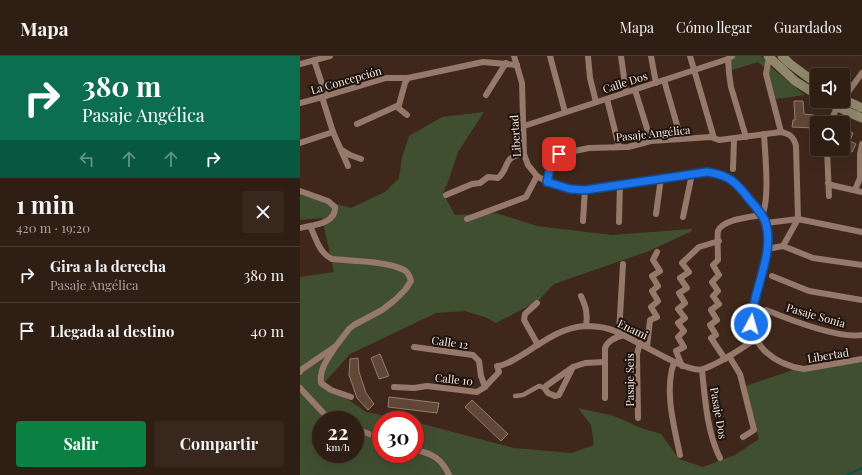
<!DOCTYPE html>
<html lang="es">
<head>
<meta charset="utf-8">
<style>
  :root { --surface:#2f1e14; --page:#37271d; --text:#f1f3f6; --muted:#a7a2a0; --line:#4a3c34; --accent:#0b8043 }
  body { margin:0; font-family:"Playfair Display",serif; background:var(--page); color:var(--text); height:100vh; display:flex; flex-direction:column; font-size:15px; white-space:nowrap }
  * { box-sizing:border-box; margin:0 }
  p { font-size:13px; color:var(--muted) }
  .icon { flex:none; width:22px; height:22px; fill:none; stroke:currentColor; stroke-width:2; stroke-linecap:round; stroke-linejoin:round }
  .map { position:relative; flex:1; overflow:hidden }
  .sheet { display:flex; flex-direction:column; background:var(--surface); width:300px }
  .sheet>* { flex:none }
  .banner { background:#0b6e4f; color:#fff; overflow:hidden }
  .fabs { position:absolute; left:510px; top:12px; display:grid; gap:8px }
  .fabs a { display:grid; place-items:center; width:40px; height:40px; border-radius:4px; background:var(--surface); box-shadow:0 4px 16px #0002,0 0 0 1px var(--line); font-size:20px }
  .speed { position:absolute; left:12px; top:355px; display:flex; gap:8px; font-size:20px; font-weight:700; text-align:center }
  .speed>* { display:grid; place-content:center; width:52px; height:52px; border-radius:50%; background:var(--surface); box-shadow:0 4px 16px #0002,0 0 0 1px var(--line); line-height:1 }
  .speed small { font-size:10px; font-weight:400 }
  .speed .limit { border:6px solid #d22; background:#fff; color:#111 }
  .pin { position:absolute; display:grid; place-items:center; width:34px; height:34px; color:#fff; margin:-17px; border-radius:8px; box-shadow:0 2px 6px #0006 }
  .me { position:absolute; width:44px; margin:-22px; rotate:6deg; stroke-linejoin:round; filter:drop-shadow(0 0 3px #0008) }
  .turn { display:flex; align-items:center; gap:14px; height:84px; padding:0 16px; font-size:18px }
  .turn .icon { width:52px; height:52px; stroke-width:2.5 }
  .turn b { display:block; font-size:28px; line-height:34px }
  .lanes { display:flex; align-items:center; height:38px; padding:0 16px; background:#0003; justify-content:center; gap:20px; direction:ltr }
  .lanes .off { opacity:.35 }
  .round { display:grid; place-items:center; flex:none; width:42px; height:42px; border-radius:4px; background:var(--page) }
  .overview { display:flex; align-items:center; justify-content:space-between; height:68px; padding:0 16px }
  h1 { font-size:24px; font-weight:700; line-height:30px }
  .primary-button { display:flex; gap:8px; margin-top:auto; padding:8px 16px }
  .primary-button a { flex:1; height:46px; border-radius:4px; background:var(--accent); color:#fff; font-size:16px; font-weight:700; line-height:46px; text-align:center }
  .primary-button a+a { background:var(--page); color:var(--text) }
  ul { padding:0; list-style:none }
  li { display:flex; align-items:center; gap:12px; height:56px; padding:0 16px; border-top:1px solid var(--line) }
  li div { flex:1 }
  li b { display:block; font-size:15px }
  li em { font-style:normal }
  header { display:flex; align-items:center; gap:24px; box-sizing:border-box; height:56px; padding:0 20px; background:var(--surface); border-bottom:1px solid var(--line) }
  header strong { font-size:19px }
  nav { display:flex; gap:22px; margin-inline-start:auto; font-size:14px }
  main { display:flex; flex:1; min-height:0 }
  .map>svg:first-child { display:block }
  .green { fill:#414f31; fill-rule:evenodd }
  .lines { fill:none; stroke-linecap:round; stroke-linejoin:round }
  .stream { stroke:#065056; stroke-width:2 }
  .building { fill:#604737; stroke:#967b6a }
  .pedestrian { stroke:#96796b; stroke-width:4.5 }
  .minor { stroke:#96796b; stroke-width:6 }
  .secondary { stroke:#90886c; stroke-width:9 }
  .route-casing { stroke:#114b97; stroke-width:10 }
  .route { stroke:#1a73e8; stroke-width:7 }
  .labels { text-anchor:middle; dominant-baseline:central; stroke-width:4; stroke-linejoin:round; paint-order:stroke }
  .street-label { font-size:11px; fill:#fcebe3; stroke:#1e130e }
</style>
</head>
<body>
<header>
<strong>Mapa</strong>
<nav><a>Mapa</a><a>Cómo llegar</a><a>Guardados</a></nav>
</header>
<main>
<section class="sheet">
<div class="banner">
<div class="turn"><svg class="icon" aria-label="right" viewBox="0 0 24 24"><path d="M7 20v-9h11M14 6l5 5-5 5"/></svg><div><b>380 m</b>Pasaje Angélica</div></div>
<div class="lanes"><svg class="icon off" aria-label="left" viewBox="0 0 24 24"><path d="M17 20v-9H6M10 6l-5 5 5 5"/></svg><svg class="icon off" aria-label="ahead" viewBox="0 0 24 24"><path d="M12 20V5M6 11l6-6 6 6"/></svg><svg class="icon off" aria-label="ahead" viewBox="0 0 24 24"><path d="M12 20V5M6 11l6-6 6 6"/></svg><svg class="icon" aria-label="right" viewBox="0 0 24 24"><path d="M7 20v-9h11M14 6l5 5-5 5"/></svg></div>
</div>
<div class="overview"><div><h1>1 min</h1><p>420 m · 19:20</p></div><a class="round"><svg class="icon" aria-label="close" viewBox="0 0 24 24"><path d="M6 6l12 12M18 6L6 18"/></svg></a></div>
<ul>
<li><svg class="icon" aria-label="right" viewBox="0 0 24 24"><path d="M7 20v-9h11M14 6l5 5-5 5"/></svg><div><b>Gira a la derecha</b><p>Pasaje Angélica</p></div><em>380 m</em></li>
<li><svg class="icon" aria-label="arrive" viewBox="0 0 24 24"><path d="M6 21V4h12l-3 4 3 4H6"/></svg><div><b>Llegada al destino</b></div><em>40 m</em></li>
</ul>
<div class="primary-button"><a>Salir</a><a>Compartir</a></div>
</section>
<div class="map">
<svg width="562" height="419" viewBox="0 0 562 419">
  <rect width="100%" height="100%" fill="#3f281b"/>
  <g class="green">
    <path d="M 434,0 L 461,0 L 472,12 L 505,39 L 476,43 L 467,14 L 458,6 L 432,14 L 428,3 Z"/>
    <path d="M 184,56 L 158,96 L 148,126 L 143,137 L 155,159 L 196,157 L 237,170 L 312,179 L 392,173 L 392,175 L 349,195 L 254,228 L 238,245 L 196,267 L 185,261 L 165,255 L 136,257 L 50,298 L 24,327 L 66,356 L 106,364 L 81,364 L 81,398 L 115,398 L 115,366 L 214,392 L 272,397 L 294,389 L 291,369 L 278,352 L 314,360 L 341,372 L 361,378 L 379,403 L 403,411 L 435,399 L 459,383 L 443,331 L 496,313 L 562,304 L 562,419 L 0,419 L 0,221 L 34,216 L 22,162 L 0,164 L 0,139 L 51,152 L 85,136 L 99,122 L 102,102 L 109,80 L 142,61 ZM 21,364 L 55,364 L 55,398 L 21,398 Z"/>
  </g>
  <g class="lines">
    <path class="stream" d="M 547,419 L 562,412"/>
  </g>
  <g class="building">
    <path d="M 494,45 L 503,45 L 504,58 L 514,59 L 514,72 L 492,71 L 493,64 L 495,64 Z"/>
    <path d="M 543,72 L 553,77 L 550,85 L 556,88 L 552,96 L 543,93 Z"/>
    <path d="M 80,298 L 89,320 L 79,323 L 71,302 Z"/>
    <path d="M 58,302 L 59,316 L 66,337 L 74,348 L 68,354 L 57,342 L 49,319 L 50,303 Z"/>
    <path d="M 89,341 L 139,347 L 137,357 L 88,351 Z"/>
    <path d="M 172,344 L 208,378 L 201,385 L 165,351 Z"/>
  </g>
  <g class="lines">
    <path class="pedestrian" d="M 215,340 L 223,339 L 239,330 L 245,332"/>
    <g class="minor">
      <path d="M 214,0 L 222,27 L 224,98 L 228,109 L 237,120 L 247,126 L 270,133 L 285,133 L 407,115 C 429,119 436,126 449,142 C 458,155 467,164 468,180 C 470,217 432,264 466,296 C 477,306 489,311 504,313 L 562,303"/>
      <path d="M 250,0 L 265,56"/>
      <path d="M 288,0 L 290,22 L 296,46"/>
      <path d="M 321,0 L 326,36"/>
      <path d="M 351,0 L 356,27"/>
      <path d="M 390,0 L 414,82"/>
      <path d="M 469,1 L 466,18 L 481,76"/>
      <path d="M 428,3 L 429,17 L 431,31 L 446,81"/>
      <path d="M 14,4 L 26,40"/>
      <path d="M 0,8 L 30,0"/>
      <path d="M 364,24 L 381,83"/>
      <path d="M 335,34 L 351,85"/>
      <path d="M 186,39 L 206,7"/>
      <path d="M 22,41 L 33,76 L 48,110"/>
      <path d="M 307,43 L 319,91"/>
      <path d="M 543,43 L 562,17"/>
      <path d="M 0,47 L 26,40 L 86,22 L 108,22 L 183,6 L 217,9"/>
      <path d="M 97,51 L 107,59"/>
      <path d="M 530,67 L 538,49"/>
      <path d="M 57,68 L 99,49 L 105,27 L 108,22"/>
      <path d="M 224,70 L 428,3 L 432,0"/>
      <path d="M 0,87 L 33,76"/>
      <path d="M 527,93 L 529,140"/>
      <path d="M 42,94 L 50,99 L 61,103"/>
      <path d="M 433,113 L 434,83"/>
      <path d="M 247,126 L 252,102 L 255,99 L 259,98 L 289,92 L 328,91 L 351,85 L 411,81 L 419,84 L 481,76 C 490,78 494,81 496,90 L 498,163 L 483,190 L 513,202 L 562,209"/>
      <path d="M 528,127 L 531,129 L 562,136"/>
      <path d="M 555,134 L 560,122 L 560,98 L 562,88"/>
      <path d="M 0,135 L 28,145 L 35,151 C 36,168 13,169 0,172"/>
      <path d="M 146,139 L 172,128 L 180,127 L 188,121 L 198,122 C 211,111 201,101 224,98"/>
      <path d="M 356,158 L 361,122"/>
      <path d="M 383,161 L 392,118"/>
      <path d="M 167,163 L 226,141 L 237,120"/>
      <path d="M 283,165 L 285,133"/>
      <path d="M 319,166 L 320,128"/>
      <path d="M 466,167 L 498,163 L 562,176"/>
      <path d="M 467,193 L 483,190"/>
      <path d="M 472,220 L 509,235 L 562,244"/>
      <path d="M 281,240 C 286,251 288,258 286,270"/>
      <path d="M 237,247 L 225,258 L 224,264 L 238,289"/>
      <path d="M 466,254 C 488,263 539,283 562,279"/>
      <path d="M 319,277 L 323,208"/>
      <path d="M 114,291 L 173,299 L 179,305 L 181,320 L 185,331"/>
      <path d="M 347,291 L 350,264 L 357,261 L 351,251 L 358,245 L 352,235 L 358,230 L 352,220 L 360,215 L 353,204 L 357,196"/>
      <path d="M 34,293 C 27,304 19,314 21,327 L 31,334 L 51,341"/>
      <path d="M 429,300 L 440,318 L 454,374 L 443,381"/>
      <path d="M 425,303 L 411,282 L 416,279 L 410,269 L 417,264 L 411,254 L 419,248 L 413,240 L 418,235 L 412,226 L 419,219 L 413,209 L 418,204 C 418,198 417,180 418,175 C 423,163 451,161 462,159 C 470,144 465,97 464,78"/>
      <path d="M 374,306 C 364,335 374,370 380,399"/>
      <path d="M 382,310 L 376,295 L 384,291 L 378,281 L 384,275 L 378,267 L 385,262 L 378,253 L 385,247 L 379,237 L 387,232 L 380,222 L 389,216 L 382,207 L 399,191 L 419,185"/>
      <path d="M 273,311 L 246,330 L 245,333 L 248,337 L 255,340 L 259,339 L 273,311 L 285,307 L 304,306"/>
      <path d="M 402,314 C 405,343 407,376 420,402"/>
      <path d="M 0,316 L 1,314 L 36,290 L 49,273 L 54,269 L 82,254 L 95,244 L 105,234 L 111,225 C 110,221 108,216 104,214 C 87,205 52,205 32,203 C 19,197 16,182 10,170"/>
      <path d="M 94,331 L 114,332 L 127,330 L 177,336 L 185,331 L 199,316 L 197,310 C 206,309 214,304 222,299 C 241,287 262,271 285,270 C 292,270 302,271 309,273 C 330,279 387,319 403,313 C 422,307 440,293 456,283"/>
      <path d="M 0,332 L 30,364"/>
      <path d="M 305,342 L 305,292 C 308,284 316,281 324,279"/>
      <path d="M 338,362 L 337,298 L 340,287"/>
      <path d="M 55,373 L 81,382"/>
      <path d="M 115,394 C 132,397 142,403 149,419"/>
    </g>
    <g class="secondary">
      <path d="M 468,0 L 495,25 L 517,39"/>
      <path d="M 482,0 L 489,7 L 517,28"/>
      <path d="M 543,43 L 562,52"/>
      <path d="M 526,45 L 548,56 L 562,62"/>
    </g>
  </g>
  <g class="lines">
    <defs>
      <path id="route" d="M 259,98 L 255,100 L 252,102 L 247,126 L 270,133 L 285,134 L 407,116 C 429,119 436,126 449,143 C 455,150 462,157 465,165 C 476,197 452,235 451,268"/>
    </defs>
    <use href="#route" class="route-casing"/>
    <use href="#route" class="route"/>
  </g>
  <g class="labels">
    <g class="street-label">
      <text transform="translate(46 24) rotate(-16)">La Concepción</text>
      <text transform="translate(325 26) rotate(-18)">Calle Dos</text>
      <text transform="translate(353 77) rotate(-6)">Pasaje Angélica</text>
      <text transform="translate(215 80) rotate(-94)">Libertad</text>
      <text transform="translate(516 259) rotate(16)">Pasaje Sonia</text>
      <text transform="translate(333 273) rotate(25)">Enami</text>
      <text transform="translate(150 286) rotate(8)">Calle 12</text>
      <text transform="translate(528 299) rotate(-9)">Libertad</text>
      <text transform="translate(154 323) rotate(6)">Calle 10</text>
      <text transform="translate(329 324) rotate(-90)">Pasaje Seis</text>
      <text transform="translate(419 357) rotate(80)">Pasaje Dos</text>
    </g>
  </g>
</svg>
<div class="fabs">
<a><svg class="icon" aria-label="sound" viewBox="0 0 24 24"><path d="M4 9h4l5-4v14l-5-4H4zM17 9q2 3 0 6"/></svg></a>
<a><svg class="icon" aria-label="search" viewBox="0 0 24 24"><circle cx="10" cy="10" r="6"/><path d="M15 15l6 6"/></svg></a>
</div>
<div class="speed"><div>22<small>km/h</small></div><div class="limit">30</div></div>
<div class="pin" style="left:259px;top:98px;background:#d93025"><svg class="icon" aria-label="arrive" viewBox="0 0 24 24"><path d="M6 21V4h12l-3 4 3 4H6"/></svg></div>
<svg class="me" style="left:451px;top:268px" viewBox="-20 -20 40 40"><circle r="17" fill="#1a73e8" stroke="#fff" stroke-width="3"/><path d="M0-11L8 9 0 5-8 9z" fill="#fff"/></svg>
</div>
</main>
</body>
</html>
